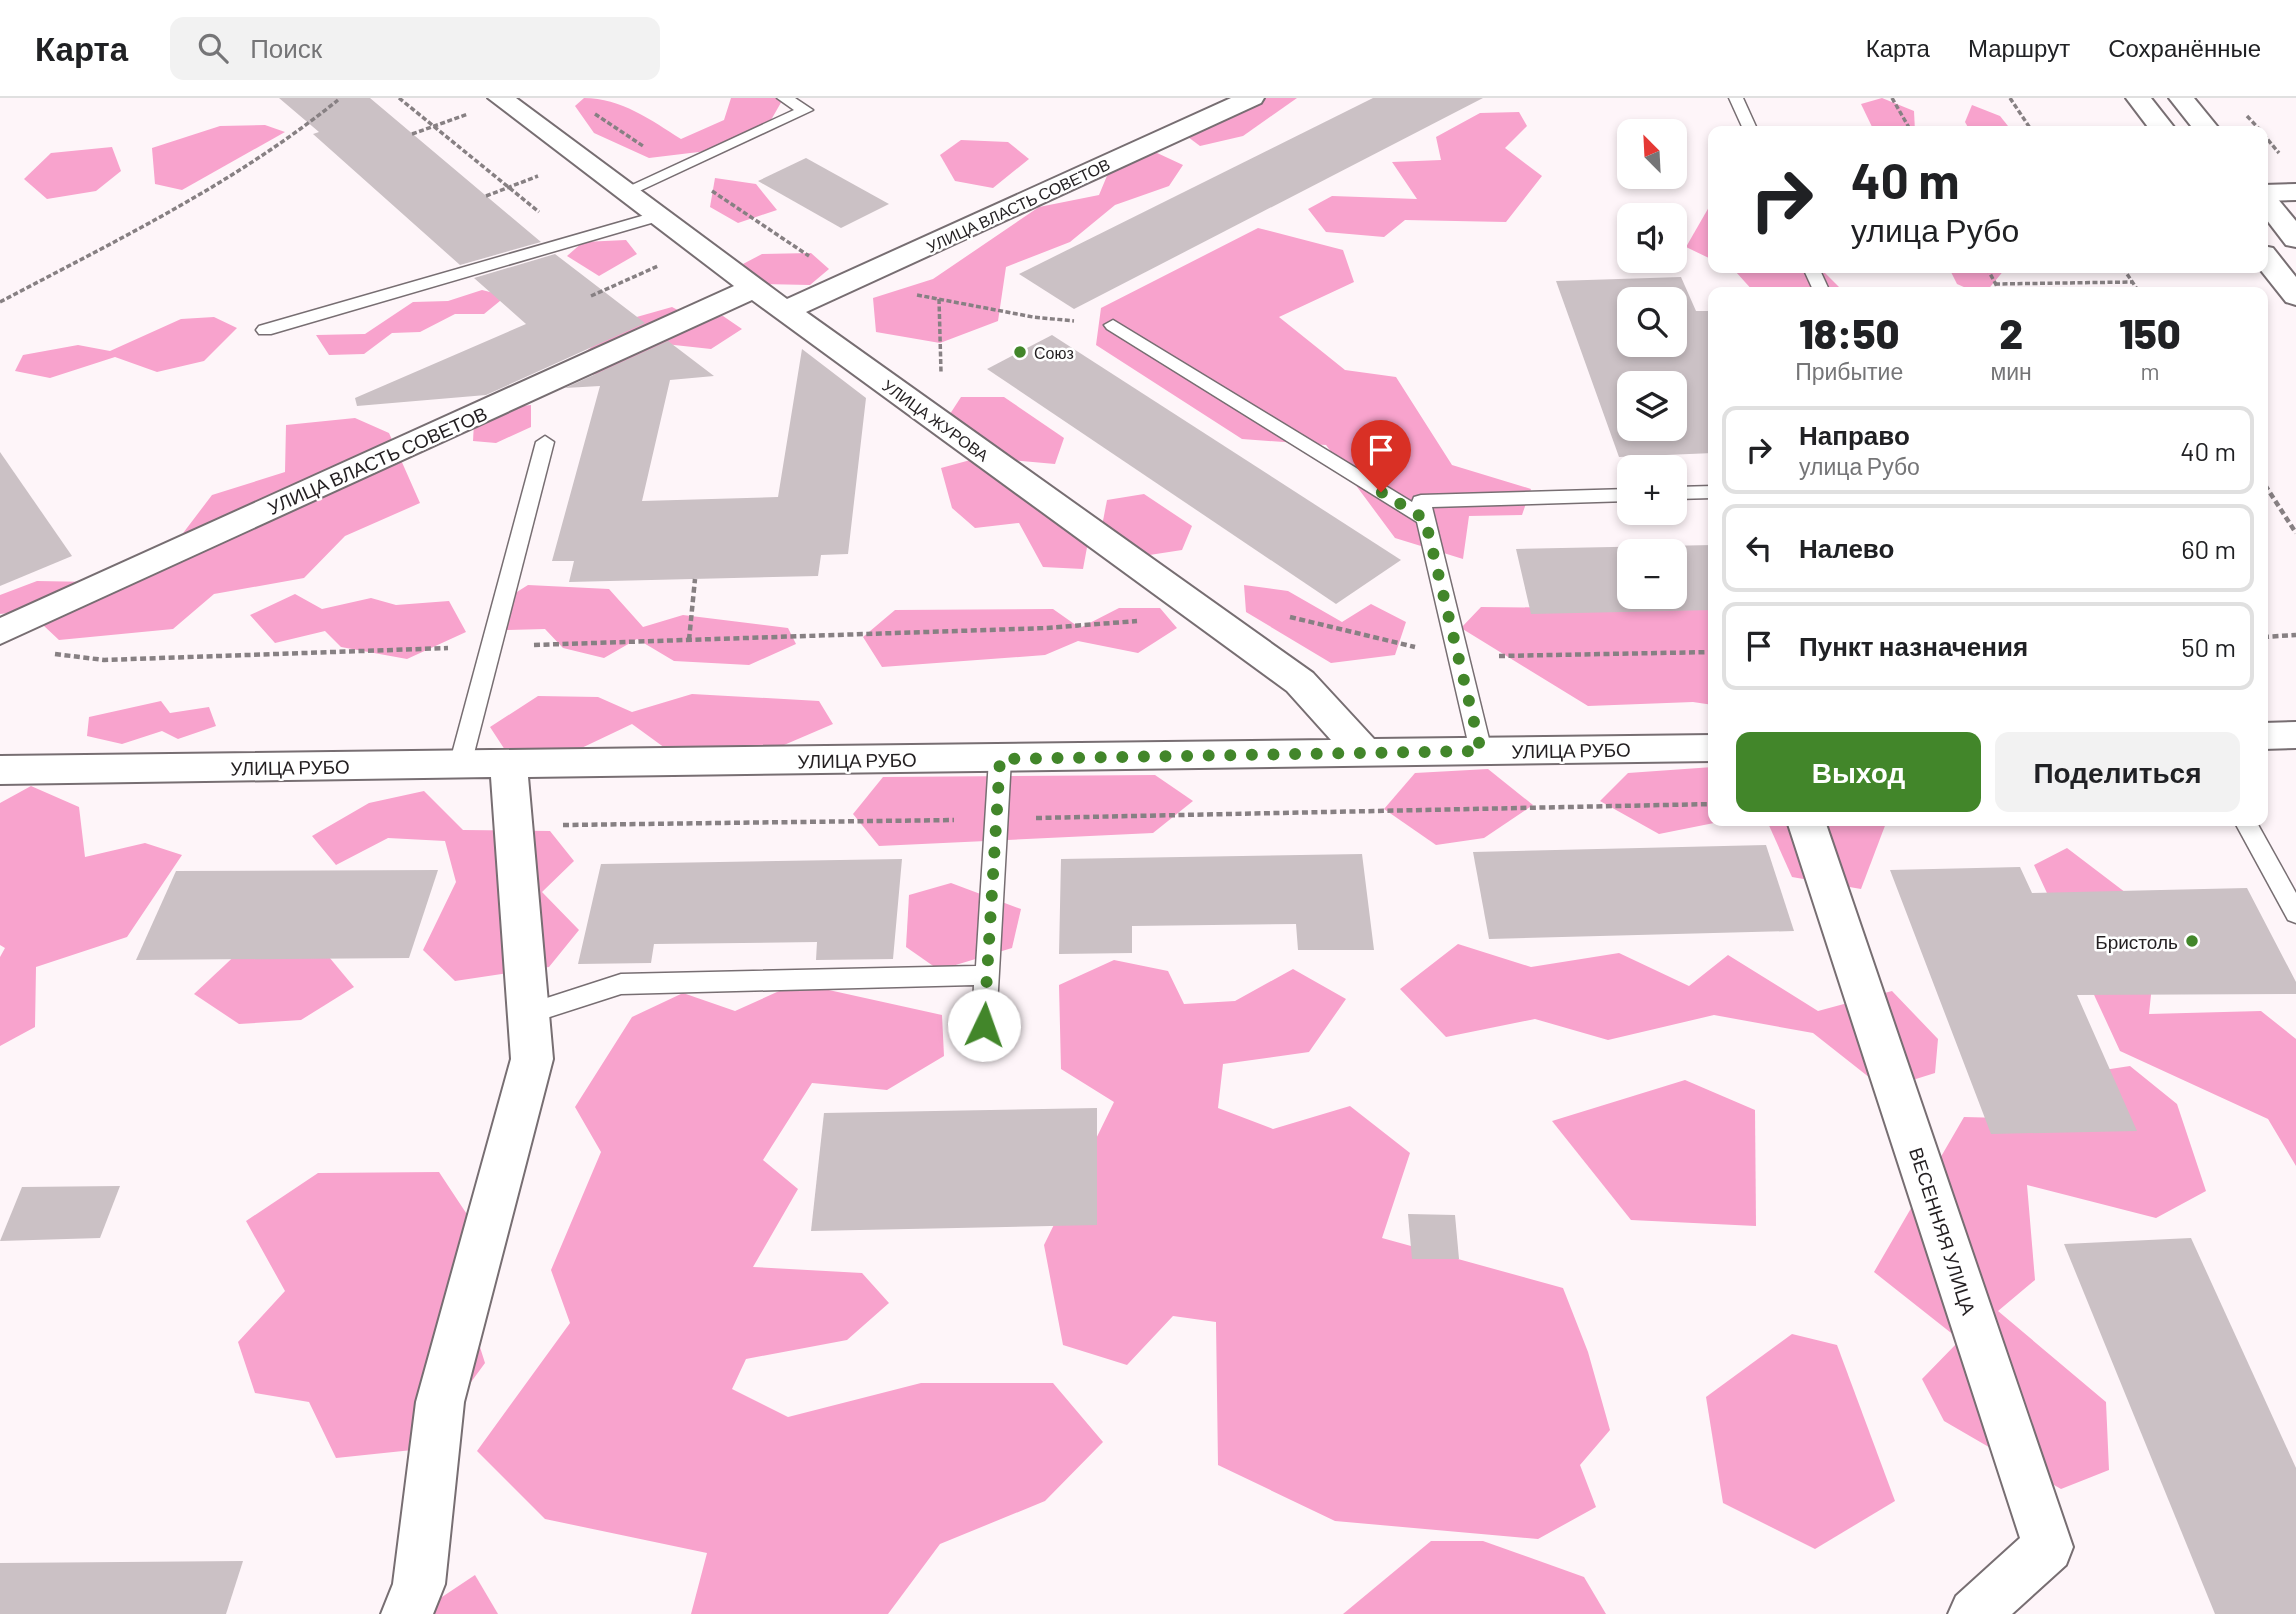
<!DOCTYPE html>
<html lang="ru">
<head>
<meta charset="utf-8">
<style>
  :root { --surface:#fff; --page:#f2f2f2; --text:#202124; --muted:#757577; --line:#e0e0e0; --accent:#42862a }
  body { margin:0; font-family:Barlow,sans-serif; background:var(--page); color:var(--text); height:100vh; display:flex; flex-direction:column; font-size:26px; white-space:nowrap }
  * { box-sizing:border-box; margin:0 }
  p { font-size:23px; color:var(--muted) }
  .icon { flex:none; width:38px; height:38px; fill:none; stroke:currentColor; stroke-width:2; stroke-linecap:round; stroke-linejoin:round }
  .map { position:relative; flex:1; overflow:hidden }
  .panel { position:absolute; left:1708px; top:189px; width:560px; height:539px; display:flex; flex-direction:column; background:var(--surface); border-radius:14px; box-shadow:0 4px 10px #0003 }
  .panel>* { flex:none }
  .top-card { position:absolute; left:1708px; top:28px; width:560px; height:147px; border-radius:14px; box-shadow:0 4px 10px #0003; background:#fff; color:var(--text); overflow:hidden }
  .needle { width:46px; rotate:336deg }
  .controls { position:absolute; left:1617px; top:21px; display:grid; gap:14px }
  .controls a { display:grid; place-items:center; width:70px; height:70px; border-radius:14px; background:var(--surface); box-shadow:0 4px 10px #0003; font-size:35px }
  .pin { position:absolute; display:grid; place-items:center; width:60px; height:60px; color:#fff; margin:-72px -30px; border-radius:50% 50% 50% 0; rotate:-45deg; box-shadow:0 0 7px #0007 }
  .pin .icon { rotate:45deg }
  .me { position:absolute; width:77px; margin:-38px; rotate:3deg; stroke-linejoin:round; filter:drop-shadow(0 0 5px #0008) }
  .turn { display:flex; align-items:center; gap:24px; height:147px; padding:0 28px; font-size:32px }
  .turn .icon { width:91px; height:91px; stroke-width:2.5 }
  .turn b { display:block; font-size:49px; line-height:60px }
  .eta { display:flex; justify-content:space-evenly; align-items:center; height:119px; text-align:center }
  .eta b { font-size:42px; font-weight:800; line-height:49px }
  .primary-button { display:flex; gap:14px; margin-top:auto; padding:14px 28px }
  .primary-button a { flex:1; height:80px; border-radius:14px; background:var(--accent); color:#fff; font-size:28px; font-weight:800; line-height:80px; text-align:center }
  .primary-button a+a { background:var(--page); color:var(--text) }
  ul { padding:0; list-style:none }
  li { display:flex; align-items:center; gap:21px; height:88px; margin:0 14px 10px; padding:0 14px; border:4px solid var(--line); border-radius:14px }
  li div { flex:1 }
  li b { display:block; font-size:26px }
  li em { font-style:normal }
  header { display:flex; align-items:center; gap:42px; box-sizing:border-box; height:98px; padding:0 35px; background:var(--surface); border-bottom:2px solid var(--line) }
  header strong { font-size:33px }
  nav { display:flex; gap:38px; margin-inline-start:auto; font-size:24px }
  .search { width:490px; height:63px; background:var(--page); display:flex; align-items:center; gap:18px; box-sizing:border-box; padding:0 24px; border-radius:14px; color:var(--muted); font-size:26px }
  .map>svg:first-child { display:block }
  .forest { fill:#f8a3cd }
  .building { fill:#cbc1c5; fill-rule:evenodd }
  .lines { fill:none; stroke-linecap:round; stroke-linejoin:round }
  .service-casing { stroke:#776e72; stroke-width:3 }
  .minor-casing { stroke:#776e72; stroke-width:4 }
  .secondary-casing { stroke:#776e72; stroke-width:4 }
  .path-far1 { stroke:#878083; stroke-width:3.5; stroke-dasharray:5 2.5; stroke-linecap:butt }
  .path { stroke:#878083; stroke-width:4.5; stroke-dasharray:6 3.5; stroke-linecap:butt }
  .service { fill:#fff; fill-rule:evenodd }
  .minor { fill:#fff; fill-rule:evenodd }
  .secondary { fill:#fff; fill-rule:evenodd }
  .route { stroke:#42862a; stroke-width:12; stroke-dasharray:0 21.6 }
  .poi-dot { fill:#42862a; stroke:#fff; stroke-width:2.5 }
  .labels { text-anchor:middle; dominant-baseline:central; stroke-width:5; stroke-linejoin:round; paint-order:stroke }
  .far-street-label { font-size:16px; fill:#231f21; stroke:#fff }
  .far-poi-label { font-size:16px; fill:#231f21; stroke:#fff; text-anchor:start }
  .street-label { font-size:19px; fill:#231f21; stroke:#fff }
  .poi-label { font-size:19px; fill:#231f21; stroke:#fff; text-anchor:end }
</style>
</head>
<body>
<header>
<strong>Карта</strong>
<div class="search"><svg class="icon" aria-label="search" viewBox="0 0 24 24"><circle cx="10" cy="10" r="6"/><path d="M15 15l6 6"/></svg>Поиск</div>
<nav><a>Карта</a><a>Маршрут</a><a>Сохранённые</a></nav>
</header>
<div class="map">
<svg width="2296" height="1516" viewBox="0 0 2296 1516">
  <rect width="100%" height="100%" fill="#fef5f9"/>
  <g class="forest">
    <path d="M 584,0 C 621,0 651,22 681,41 L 724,22 L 731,0 L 793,0 L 783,1 L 767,29 L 707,53 L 649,60 L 594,35 L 575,8 Z"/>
    <path d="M 1232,0 L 1297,0 L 1243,38 L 1200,48 L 1184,36 Z"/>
    <path d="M 1882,0 L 1914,13 L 1915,33 L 1874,33 L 1861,6 Z"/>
    <path d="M 1972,7 L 2000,18 L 2012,33 L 1970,33 L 1965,24 Z"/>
    <path d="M 1519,14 L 1527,28 L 1505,50 L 1542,78 L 1506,124 L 1405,122 L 1384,139 L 1326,134 L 1308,111 L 1332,98 L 1417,101 L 1392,64 L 1441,62 L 1436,39 L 1480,15 Z"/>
    <path d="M 265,27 L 285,34 L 182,92 L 155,86 L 152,50 L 220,28 Z"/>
    <path d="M 961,42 L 1008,44 L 1029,61 L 993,90 L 955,83 L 940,57 Z"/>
    <path d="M 112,49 L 121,73 L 96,93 L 47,101 L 24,81 L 51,55 Z"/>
    <path d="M 1155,54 L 1183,67 L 1169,88 L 1115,107 L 1070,144 L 1006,169 L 998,223 L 940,245 L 876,234 L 873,200 L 933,181 L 1039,109 L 1099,97 L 1109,73 Z"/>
    <path d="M 715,80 L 756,86 L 777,112 L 738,125 L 710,109 Z"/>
    <path d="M 1713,102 L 1713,162 L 1686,149 Z"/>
    <path d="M 1258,130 L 1343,152 L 1354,184 L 1279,219 L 1345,272 L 1396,279 L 1452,367 L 1531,391 L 1522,417 L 1469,418 L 1463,461 L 1395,440 L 1326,347 L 1242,341 L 1096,247 L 1101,210 Z"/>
    <path d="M 626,142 L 637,156 L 599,178 L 567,158 L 583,144 Z"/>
    <path d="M 811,155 L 829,171 L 810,187 L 761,186 L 743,166 L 762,156 Z"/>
    <path d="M 1729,170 L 1820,170 L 1842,192 L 1754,194 L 1736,174 Z"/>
    <path d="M 1949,170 L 2004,170 L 2005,171 L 1986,194 L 1975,194 L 1957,186 Z"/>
    <path d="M 482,192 L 506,198 L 484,216 L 455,216 L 420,234 L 392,235 L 364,256 L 329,257 L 316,237 L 365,236 L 413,204 L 448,203 Z"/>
    <path d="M 672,209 L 695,221 L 723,218 L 742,231 L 711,251 L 665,246 L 636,270 L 585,278 L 580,258 L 626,222 Z"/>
    <path d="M 214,219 L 237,230 L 204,263 L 157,274 L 115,259 L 50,280 L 15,273 L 23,257 L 78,247 L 110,253 L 181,221 Z"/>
    <path d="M 961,299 L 1004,299 L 1064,340 L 1055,366 L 1009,362 L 948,319 Z"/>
    <path d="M 531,307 L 531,329 L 496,345 L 473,343 L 474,325 L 504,310 Z"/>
    <path d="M 355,320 L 389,335 L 420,405 L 345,438 L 304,480 L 214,496 L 173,531 L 59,542 L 28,513 L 0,516 L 0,497 L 37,483 L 93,484 L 171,451 L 212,397 L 285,374 L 286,327 Z"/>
    <path d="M 974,361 L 1088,444 L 1083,471 L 1043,469 L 1019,425 L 975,430 L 952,410 L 941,370 Z"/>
    <path d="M 1144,396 L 1192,428 L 1182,452 L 1143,458 L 1102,428 L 1107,402 Z"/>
    <path d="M 528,487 L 609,491 L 643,529 L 683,517 L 788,530 L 796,546 L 749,567 L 674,563 L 637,541 L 604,560 L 563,550 L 545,531 L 505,532 L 493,509 Z"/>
    <path d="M 1244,487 L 1288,493 L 1342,524 L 1371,506 L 1406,524 L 1395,557 L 1331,565 L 1246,514 Z"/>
    <path d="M 295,496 L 322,511 L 371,500 L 396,507 L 449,503 L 466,534 L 407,561 L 341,549 L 325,533 L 275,545 L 250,517 Z"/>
    <path d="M 1481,509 L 1712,511 L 1713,607 L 1693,604 L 1588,608 L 1461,530 Z"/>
    <path d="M 1119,510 L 1160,510 L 1177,530 L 1138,555 L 1078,543 L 1045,557 L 882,569 L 863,539 L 895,512 L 1053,511 L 1080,530 Z"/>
    <path d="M 692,596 L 819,603 L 833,626 L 784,647 L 665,650 L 632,626 L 571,655 L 507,655 L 490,629 L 538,598 L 598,599 L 632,614 Z"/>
    <path d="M 161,603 L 170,615 L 209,609 L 216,628 L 178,641 L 162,633 L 122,646 L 87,638 L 89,619 Z"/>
    <path d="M 1713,669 L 1713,723 L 1724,723 L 1659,736 L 1600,703 L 1628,675 Z"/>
    <path d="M 1488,671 L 1533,707 L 1484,740 L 1436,747 L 1384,711 L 1415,675 Z"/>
    <path d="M 1155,677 L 1193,703 L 1153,735 L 879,748 L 853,716 L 883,679 Z"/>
    <path d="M 31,688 L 79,709 L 85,759 L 145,745 L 182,757 L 127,839 L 36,869 L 35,929 L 0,948 L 0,859 L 5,850 L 0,847 L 0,705 Z"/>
    <path d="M 424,693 L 463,732 L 550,733 L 574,763 L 542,794 L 579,832 L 549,869 L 455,883 L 423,852 L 456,784 L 445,743 L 388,740 L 336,767 L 312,738 L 369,705 Z"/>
    <path d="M 1767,723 L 1883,723 L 1886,725 L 1861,791 L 1792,779 Z"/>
    <path d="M 2067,750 L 2159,820 L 2149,916 L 2261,913 L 2296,941 L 2296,1068 L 2268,1021 L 2120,953 L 2034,767 Z"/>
    <path d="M 951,785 L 1021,811 L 1012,850 L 939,872 L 906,849 L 909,797 Z"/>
    <path d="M 1458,846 L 1531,869 L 1619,855 L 1689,888 L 1728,857 L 1818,913 L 1892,893 L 1938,941 L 1935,975 L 1884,991 L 1813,935 L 1714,917 L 1608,942 L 1535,921 L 1446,939 L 1400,891 Z"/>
    <path d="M 319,847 L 354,889 L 301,922 L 239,926 L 194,896 L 242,851 Z"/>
    <path d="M 1114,862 L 1168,873 L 1184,906 L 1235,903 L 1293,871 L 1346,901 L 1309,954 L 1223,966 L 1218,1010 L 1273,1031 L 1350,1008 L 1410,1055 L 1382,1140 L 1563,1190 L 1588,1254 L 1610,1332 L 1580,1367 L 1596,1409 L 1538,1441 L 1335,1423 L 1218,1367 L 1216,1224 L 1173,1218 L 1127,1267 L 1063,1247 L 1044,1147 L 1114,1004 L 1061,971 L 1059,887 Z"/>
    <path d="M 797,885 L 942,917 L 944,958 L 887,992 L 812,985 L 763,1062 L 798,1091 L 753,1169 L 862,1175 L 889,1205 L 847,1242 L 746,1261 L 732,1291 L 788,1319 L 921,1285 L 1053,1285 L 1103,1344 L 1045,1403 L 940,1446 L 888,1516 L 691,1516 L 707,1455 L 545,1421 L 477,1353 L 570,1225 L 551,1172 L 601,1054 L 575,1009 L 632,919 L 683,895 L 735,913 Z"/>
    <path d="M 2130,968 L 2177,1006 L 2206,1093 L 2156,1120 L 2027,1087 L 2035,1182 L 1998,1213 L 2106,1304 L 2109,1372 L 2061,1391 L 1944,1323 L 1922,1281 L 1960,1242 L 1874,1174 L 1964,1019 L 2087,1022 L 2071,977 Z"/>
    <path d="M 1685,982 L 1755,1012 L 1756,1128 L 1631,1122 L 1552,1023 Z"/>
    <path d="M 439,1074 L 476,1130 L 458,1180 L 485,1265 L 422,1351 L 336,1360 L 309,1304 L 255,1295 L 238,1244 L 285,1193 L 246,1123 L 318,1075 Z"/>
    <path d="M 1792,1236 L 1837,1247 L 1895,1403 L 1815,1451 L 1723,1405 L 1706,1299 Z"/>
    <path d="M 1431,1443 L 1483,1443 L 1584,1479 L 1606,1516 L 1343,1516 Z"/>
    <path d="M 475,1477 L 498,1516 L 420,1516 L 421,1513 Z"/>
  </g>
  <g class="building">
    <path d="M 279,0 L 370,0 L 541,144 L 460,167 L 313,36 L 319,34 Z"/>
    <path d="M 1373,0 L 1483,0 L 1074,211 L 1019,176 Z"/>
    <path d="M 806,60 L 889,106 L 841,130 L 758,83 Z"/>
    <path d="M 555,156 L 645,225 L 486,297 L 357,308 L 355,300 L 526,226 L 474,180 Z"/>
    <path d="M 1681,179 L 1696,213 L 1713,213 L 1713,355 L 1619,359 L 1556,183 ZM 1629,201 L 1675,201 L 1675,247 L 1629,247 ZM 1629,285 L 1675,285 L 1675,331 L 1629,331 Z"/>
    <path d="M 1052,237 L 1401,462 L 1336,506 L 987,271 Z"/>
    <path d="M 668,243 L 714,278 L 670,282 L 642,403 L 778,399 L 802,251 L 866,300 L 848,456 L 821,457 L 818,478 L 569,484 L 574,463 L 552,463 L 600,288 L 565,290 Z"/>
    <path d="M 0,354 L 72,458 L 0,488 Z"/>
    <path d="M 1713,447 L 1713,512 L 1531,516 L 1516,451 ZM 1629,453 L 1675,453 L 1675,499 L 1629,499 Z"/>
    <path d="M 1766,747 L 1794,833 L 1489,841 L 1473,754 Z"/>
    <path d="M 1362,756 L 1374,852 L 1298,852 L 1296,826 L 1132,828 L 1132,855 L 1059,856 L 1061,761 Z"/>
    <path d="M 902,761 L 893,861 L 816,862 L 817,844 L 654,846 L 651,865 L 578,866 L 601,766 Z"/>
    <path d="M 2020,769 L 2032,795 L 2247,790 L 2296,884 L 2296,896 L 2077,897 L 2137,1033 L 1991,1036 L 1890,772 Z"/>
    <path d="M 438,772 L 409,860 L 136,862 L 176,773 Z"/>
    <path d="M 1097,1010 L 1097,1127 L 811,1133 L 824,1015 Z"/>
    <path d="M 120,1088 L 100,1140 L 0,1143 L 22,1089 Z"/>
    <path d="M 1408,1116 L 1455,1117 L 1459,1161 L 1412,1161 Z"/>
    <path d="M 2191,1140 L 2296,1370 L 2296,1516 L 2215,1516 L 2064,1146 Z"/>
    <path d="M 243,1463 L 226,1516 L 0,1516 L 0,1465 Z"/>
  </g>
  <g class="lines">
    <defs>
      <g id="service">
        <path d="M 777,0 L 795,0 L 813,12 L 633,96 L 621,96 L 619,93 L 794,12 Z"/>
        <path d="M 1729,0 L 1743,0 L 1758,33 L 1744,33 Z"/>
        <path d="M 659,113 L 665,115 L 667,118 L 665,121 L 271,236 L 259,236 L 256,232 L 259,228 Z"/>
        <path d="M 1803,170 L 1819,170 L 1830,194 L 1814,194 Z"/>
        <path d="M 1113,222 L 1412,404 L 1414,399 L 1421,397 L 1629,391 L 1629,403 L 1432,409 L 1492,653 L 1489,659 L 1481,661 L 1473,659 L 1470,653 L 1417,424 L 1107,231 L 1104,227 Z"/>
        <path d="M 545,338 L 554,344 L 471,667 L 468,673 L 460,675 L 452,673 L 449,667 L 536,344 Z"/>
        <path d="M 1713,388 L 1713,400 L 1675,401 L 1675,389 Z"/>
        <path d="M 1000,653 L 1008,655 L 1011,661 L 996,927 L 993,934 L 984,937 L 975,934 L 972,927 L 974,887 L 621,896 L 528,926 L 519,923 L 516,916 L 519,909 L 621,876 L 976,868 L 989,661 L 992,655 Z"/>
        <path d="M 2234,723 L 2256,723 L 2296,795 L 2296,825 L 2288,822 Z"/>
      </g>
      <g id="minor">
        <path d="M 488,0 L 516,0 L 787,201 L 1231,0 L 1264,0 L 1261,5 L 806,214 L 1313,575 L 1374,641 L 1713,637 L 1713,663 L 528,679 L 553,961 L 464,1304 L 445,1486 L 433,1516 L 381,1516 L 393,1486 L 416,1304 L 511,961 L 491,679 L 0,686 L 0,658 L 1331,642 L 1287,593 L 752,202 L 0,546 L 0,520 L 734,188 Z"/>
        <path d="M 2296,86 L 2296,102 L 2263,103 L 2263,87 Z"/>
        <path d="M 2296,624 L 2296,650 L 2263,651 L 2263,625 Z"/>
        <path d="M 1787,723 L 1825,723 L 2073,1449 L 2066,1467 L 2012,1516 L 1948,1516 L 1956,1498 L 2020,1440 Z"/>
      </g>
      <g id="secondary">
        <path d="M 2126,0 L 2151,0 L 2177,33 L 2151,33 Z"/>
        <path d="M 2169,0 L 2194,0 L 2221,33 L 2195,33 Z"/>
        <path d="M 2263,92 L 2272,94 L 2296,123 L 2296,149 L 2286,147 L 2263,117 Z"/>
        <path d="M 2263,148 L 2273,150 L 2296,179 L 2296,207 L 2286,204 L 2259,170 L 2263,170 Z"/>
      </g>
    </defs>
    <use href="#service" class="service-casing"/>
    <use href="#minor" class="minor-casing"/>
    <use href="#secondary" class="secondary-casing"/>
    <g class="path-far1">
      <path d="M 399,0 L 539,114"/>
      <path d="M 1892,0 L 1911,33"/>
      <path d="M 2010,0 L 2032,33"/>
      <path d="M 595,16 L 643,48"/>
      <path d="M 2247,18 L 2261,33"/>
      <path d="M 412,36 L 468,16"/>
      <path d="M 2263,36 L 2279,55"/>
      <path d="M 712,93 L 809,158"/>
      <path d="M 486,98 L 538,78"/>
      <path d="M 1987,170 L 2000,194"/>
      <path d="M 2123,170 L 2139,194"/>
      <path d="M 1995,186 L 2132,184"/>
      <path d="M 917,197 L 1033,219 L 1074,223"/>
      <path d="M 591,198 L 658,168"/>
      <path d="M 939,201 L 941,274"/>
      <path d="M 0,204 C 117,142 234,86 338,2"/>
      <path d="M 2263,384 L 2266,389"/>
    </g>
    <g class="path">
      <path d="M 2265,387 L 2296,435"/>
      <path d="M 1290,519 L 1415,549"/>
      <path d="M 2263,539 L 2296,537"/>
      <path d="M 689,542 L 695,481"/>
      <path d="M 534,547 L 1047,530 L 1137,523"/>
      <path d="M 55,556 L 104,562 L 448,550"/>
      <path d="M 1499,558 L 1713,554"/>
      <path d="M 1036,720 L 1713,706"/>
      <path d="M 563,727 L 954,722"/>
    </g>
    <use href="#service" class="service"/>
    <use href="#minor" class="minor"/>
    <use href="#secondary" class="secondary"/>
  </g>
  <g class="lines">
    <path class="route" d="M 984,927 L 1000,661 L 1481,653 L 1425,421 L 1381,394"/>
  </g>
  <g class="poi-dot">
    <circle cx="1020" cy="254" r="7"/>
    <circle cx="2192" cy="843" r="7"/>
  </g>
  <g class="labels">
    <g class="far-street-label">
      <text transform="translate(1018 107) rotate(-25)">УЛИЦА ВЛАСТЬ СОВЕТОВ</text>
      <text transform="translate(936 322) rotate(36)">УЛИЦА ЖУРОВА</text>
    </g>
    <g class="far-poi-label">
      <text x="1034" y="254">Союз</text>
    </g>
    <g class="street-label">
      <text transform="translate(377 362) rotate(-24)">УЛИЦА ВЛАСТЬ СОВЕТОВ</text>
      <text transform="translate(1571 652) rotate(-1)">УЛИЦА РУБО</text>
      <text transform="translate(857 662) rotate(-1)">УЛИЦА РУБО</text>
      <text transform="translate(290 669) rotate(-1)">УЛИЦА РУБО</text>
      <text transform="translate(1943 1133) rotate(72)">ВЕСЕННЯЯ УЛИЦА</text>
    </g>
    <g class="poi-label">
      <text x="2178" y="843">Бристоль</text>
    </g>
  </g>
</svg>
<div class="controls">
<a><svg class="needle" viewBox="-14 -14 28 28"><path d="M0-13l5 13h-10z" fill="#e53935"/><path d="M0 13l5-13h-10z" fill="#757577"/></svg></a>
<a><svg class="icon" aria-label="sound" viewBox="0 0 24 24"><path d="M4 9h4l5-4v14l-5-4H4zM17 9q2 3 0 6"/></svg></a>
<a><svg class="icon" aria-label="search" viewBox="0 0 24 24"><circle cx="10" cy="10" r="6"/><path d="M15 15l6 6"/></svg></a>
<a><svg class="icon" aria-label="layers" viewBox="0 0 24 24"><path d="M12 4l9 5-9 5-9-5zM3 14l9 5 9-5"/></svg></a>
<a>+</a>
<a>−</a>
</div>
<div class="pin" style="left:1381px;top:394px;background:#d93025"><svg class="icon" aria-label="arrive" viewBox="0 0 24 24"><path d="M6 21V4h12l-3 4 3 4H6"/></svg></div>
<svg class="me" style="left:984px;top:927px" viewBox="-20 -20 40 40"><circle r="19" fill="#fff"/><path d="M0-13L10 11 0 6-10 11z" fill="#42862a"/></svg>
<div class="top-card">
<div class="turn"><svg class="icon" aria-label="right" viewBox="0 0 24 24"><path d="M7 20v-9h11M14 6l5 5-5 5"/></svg><div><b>40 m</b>улица Рубо</div></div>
</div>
<section class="panel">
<div class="eta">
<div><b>18:50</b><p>Прибытие</p></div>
<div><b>2</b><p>мин</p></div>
<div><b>150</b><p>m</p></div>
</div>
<ul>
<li><svg class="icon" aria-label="right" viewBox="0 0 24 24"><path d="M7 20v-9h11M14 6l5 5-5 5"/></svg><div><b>Направо</b><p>улица Рубо</p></div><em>40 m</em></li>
<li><svg class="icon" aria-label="left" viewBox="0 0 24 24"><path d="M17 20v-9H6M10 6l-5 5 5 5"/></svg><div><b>Налево</b></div><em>60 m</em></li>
<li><svg class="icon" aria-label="arrive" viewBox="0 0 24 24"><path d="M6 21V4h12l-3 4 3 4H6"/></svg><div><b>Пункт назначения</b></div><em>50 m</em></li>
</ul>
<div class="primary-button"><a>Выход</a><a>Поделиться</a></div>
</section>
</div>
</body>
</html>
